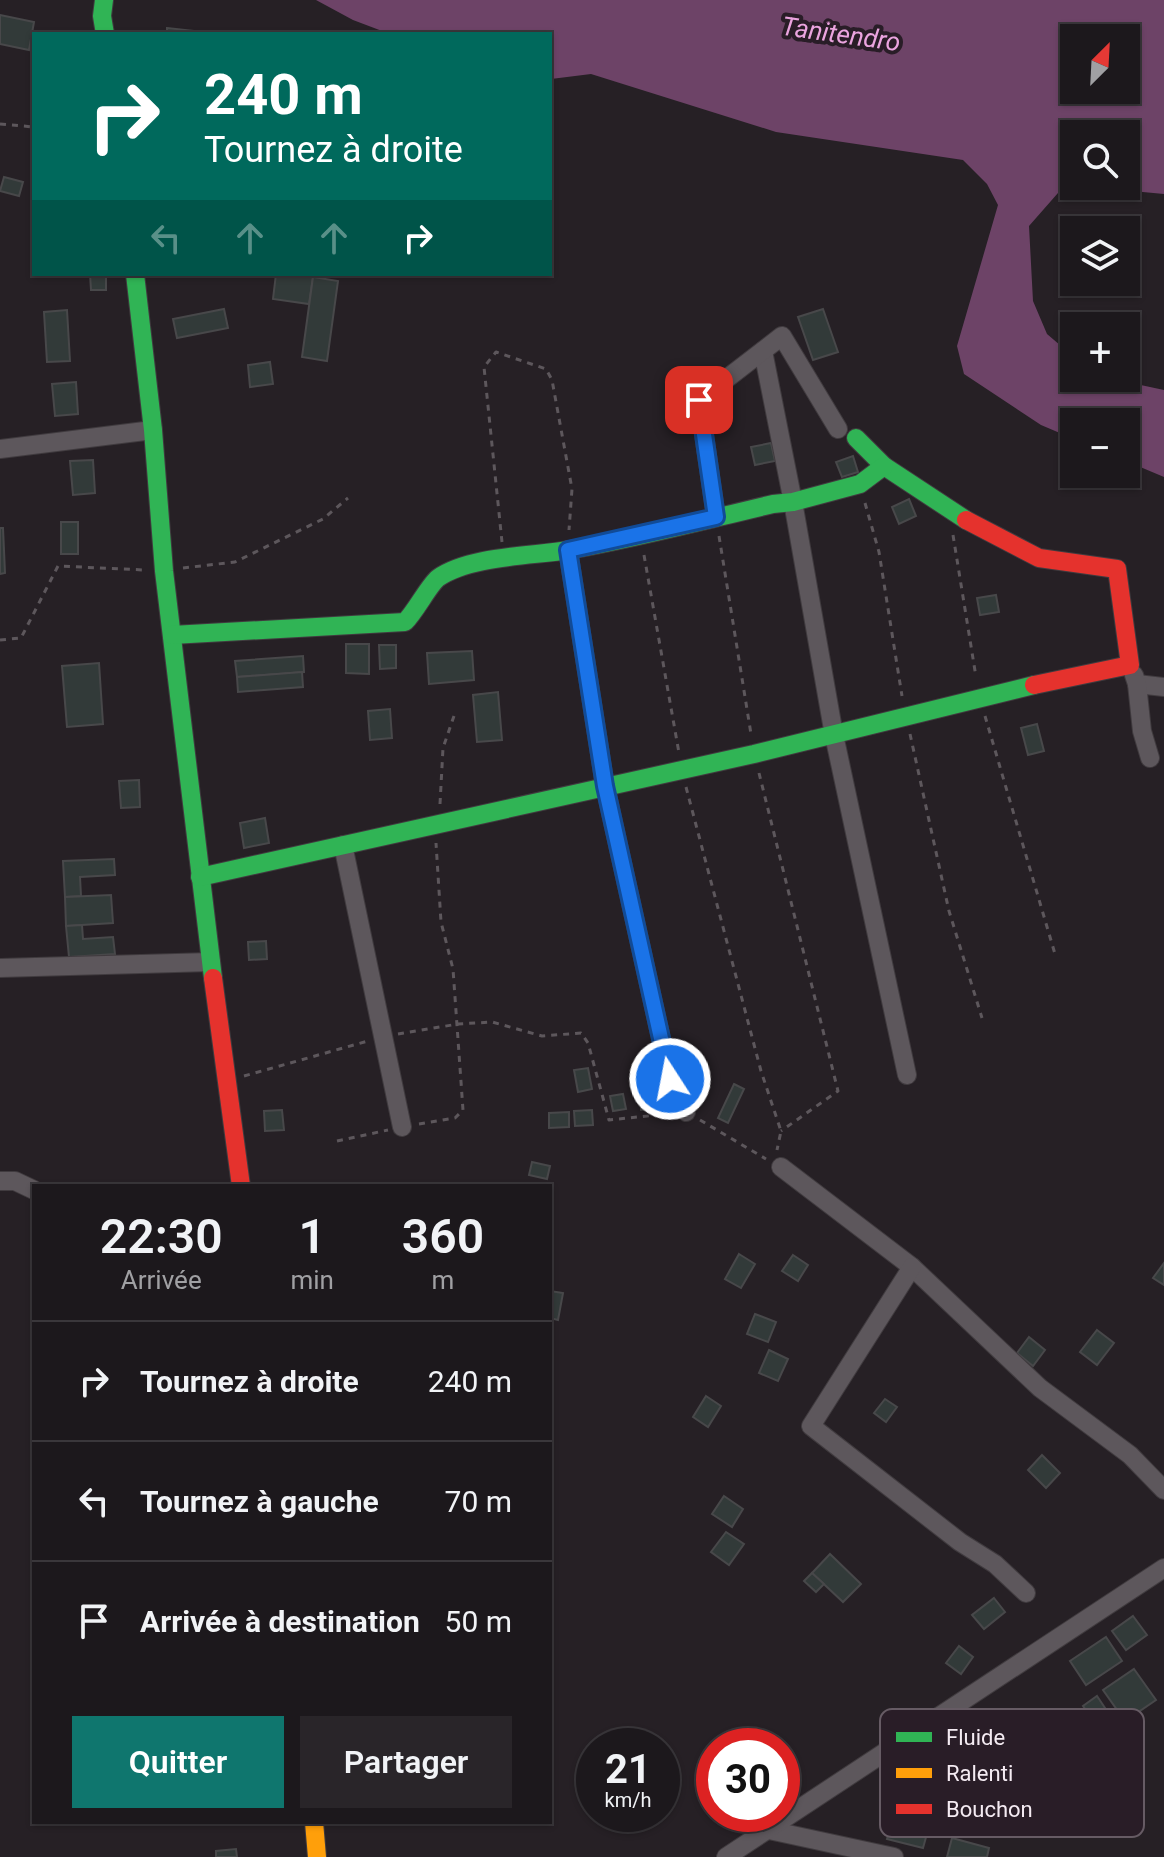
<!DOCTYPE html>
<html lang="fr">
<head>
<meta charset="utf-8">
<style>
  :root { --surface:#1c181c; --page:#292529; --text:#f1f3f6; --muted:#a0a0a3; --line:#3a373b; --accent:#0f766e }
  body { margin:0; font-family:Roboto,sans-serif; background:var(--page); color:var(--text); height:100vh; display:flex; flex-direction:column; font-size:30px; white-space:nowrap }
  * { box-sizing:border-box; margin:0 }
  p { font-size:26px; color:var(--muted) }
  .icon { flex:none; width:44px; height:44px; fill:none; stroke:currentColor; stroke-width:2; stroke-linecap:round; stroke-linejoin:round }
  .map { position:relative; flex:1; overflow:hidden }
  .sheet { position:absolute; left:32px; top:1184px; width:520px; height:640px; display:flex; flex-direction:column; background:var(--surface); border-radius:0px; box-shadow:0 2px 6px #0004,0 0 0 2px var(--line) }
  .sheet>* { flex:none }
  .guide { position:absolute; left:32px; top:32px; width:520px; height:244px; border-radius:0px; box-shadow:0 2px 6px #0004,0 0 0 2px var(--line); background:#00695c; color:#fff; overflow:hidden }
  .needle { width:52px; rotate:24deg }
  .tools { position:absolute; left:1060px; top:24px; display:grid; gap:16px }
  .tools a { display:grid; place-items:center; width:80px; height:80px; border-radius:0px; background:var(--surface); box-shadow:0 2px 6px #0004,0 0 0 2px var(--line); font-size:40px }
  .speed { position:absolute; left:576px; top:1728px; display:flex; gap:16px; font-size:40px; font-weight:700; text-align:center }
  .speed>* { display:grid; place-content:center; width:104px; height:104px; border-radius:50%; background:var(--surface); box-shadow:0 2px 6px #0004,0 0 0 2px var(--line); line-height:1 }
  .speed small { font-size:20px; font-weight:400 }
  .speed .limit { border:12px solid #d22; background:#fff; color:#111 }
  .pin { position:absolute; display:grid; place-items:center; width:68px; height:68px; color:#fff; margin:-34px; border-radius:16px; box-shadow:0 4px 12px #0006 }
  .me { position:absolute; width:88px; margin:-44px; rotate:349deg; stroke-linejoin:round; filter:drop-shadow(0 0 6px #0008) }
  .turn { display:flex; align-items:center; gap:28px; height:168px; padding:0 40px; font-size:36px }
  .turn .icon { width:104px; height:104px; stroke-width:2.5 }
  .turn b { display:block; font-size:56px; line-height:68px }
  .lanes { display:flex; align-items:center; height:76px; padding:0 40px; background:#0003; justify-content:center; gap:40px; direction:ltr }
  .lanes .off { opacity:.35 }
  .eta { display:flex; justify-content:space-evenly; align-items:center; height:136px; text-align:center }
  .eta b { font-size:48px; font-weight:600; line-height:56px }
  .cta { display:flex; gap:16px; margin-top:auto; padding:16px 40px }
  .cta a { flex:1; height:92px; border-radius:0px; background:var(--accent); color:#fff; font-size:32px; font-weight:600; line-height:92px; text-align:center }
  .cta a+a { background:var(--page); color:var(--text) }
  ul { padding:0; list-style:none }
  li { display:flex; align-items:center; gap:24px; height:120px; padding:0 40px; border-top:2px solid var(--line) }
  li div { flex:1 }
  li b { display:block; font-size:30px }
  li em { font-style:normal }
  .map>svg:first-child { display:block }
  .water { fill:#6d4367; fill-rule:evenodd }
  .building { fill:#323a39; stroke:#48484a; stroke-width:2 }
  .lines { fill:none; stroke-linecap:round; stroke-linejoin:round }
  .street-casing { stroke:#403b3f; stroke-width:20 }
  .fast-casing { stroke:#403b3f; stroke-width:20 }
  .slow-casing { stroke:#403b3f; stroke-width:20 }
  .jam-casing { stroke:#403b3f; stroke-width:20 }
  .path { stroke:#5d575c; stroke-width:3; stroke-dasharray:6 6; stroke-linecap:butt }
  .street { stroke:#5d575c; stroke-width:18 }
  .fast { stroke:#30b455; stroke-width:18 }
  .slow { stroke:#ff9f0a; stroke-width:18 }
  .jam { stroke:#e5322d; stroke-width:18 }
  .route-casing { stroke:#114b97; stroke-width:20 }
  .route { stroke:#1a73e8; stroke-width:14 }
  .labels { text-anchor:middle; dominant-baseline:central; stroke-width:8; stroke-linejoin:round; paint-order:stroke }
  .water-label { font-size:26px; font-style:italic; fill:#eba4df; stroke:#291d27 }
  .key { fill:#291d27; stroke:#665b64; stroke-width:2 }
  .key-label { font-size:22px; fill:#f4ebf2 }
</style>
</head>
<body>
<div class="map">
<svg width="1164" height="1857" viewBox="0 0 1164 1857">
  <rect width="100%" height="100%" fill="#262025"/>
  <path class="water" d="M 316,0 L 1164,0 L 1164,194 L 1079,186 L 1126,186 L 1126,134 L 1074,134 L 1074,186 L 1065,185 L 1029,226 L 1033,301 L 1047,334 L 1074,357 L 1074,378 L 1108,378 L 1164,390 L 1164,477 L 1126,461 L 1126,422 L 1074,422 L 1074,439 L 1041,425 L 964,374 L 957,346 L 998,205 L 987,184 L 963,160 L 776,132 L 591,74 L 551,79 L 550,34 L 390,34 L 353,20 ZM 1074,38 L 1126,38 L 1126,90 L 1074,90 Z"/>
  <g class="building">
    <path d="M 0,15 L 34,22 L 29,50 L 0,44 Z"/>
    <path d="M 167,28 L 195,31 L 194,34 L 167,34 Z"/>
    <path d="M 4,177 L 23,182 L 19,196 L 0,191 Z"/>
    <path d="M 90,274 L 106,274 L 106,290 L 91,290 Z"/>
    <path d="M 276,274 L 313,277 L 309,304 L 273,299 Z"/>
    <path d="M 313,277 L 338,281 L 327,361 L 302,357 Z"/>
    <path d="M 224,309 L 228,328 L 177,338 L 173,319 Z"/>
    <path d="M 823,309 L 838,352 L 813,360 L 798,317 Z"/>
    <path d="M 67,310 L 70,361 L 47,362 L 44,312 Z"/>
    <path d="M 270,362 L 273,384 L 250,387 L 248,365 Z"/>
    <path d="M 76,382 L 78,414 L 55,416 L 52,384 Z"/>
    <path d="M 771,443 L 775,461 L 755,465 L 751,447 Z"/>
    <path d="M 853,456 L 858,472 L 842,477 L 836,462 Z"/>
    <path d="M 93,460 L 95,493 L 73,495 L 70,461 Z"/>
    <path d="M 909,499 L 916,516 L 899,524 L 892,507 Z"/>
    <rect x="61" y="522" width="17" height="32"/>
    <path d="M 0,528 L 3,528 L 5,573 L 0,574 Z"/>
    <path d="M 996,595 L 999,612 L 980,615 L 977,598 Z"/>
    <path d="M 346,644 L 369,644 L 369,674 L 346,673 Z"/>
    <path d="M 379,645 L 396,645 L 396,668 L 380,669 Z"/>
    <path d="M 472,651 L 474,680 L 429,684 L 427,653 Z"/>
    <path d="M 303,656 L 304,672 L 237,677 L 235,661 Z"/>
    <path d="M 99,663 L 103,724 L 67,727 L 62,666 Z"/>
    <path d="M 302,672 L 303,687 L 238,692 L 237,677 Z"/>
    <path d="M 498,692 L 502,740 L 477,742 L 473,695 Z"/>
    <path d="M 390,709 L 392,738 L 370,740 L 368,711 Z"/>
    <path d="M 1037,724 L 1044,751 L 1028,755 L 1021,728 Z"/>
    <path d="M 139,780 L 140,807 L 121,808 L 119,781 Z"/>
    <path d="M 265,818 L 269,843 L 244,848 L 240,823 Z"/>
    <path d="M 114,859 L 115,875 L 80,877 L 81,896 L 65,897 L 63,861 Z"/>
    <path d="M 111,895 L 113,923 L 66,926 L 65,897 Z"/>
    <path d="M 82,925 L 83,939 L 113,937 L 115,954 L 69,957 L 66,926 Z"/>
    <path d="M 266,941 L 267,959 L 249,960 L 248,942 Z"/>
    <path d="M 588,1068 L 592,1089 L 578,1092 L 574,1070 Z"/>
    <path d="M 734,1084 L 744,1089 L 728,1123 L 718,1118 Z"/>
    <path d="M 623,1094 L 626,1109 L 613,1111 L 610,1096 Z"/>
    <path d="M 666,1094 L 666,1109 L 641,1110 L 641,1095 Z"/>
    <path d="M 282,1110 L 284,1130 L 265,1131 L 264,1111 Z"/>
    <path d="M 592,1110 L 593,1125 L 575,1126 L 574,1111 Z"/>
    <path d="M 569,1112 L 569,1127 L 549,1128 L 549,1113 Z"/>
    <path d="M 532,1162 L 550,1166 L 547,1179 L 529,1175 Z"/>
    <path d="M 739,1254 L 755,1264 L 741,1288 L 725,1279 Z"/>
    <path d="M 793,1255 L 808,1265 L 798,1281 L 782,1271 Z"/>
    <path d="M 1164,1263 L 1164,1285 L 1153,1278 Z"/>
    <path d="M 550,1291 L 563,1293 L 558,1320 L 550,1318 Z"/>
    <path d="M 755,1314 L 776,1322 L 768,1342 L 747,1334 Z"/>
    <path d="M 1097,1330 L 1114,1343 L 1097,1365 L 1080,1352 Z"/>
    <path d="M 1029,1337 L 1045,1350 L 1033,1366 L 1017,1353 Z"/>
    <path d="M 769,1350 L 788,1359 L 778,1381 L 759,1373 Z"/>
    <path d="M 706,1396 L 721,1406 L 708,1427 L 693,1417 Z"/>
    <path d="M 885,1399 L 897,1407 L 886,1422 L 874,1413 Z"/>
    <path d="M 1042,1455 L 1060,1473 L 1046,1488 L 1028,1470 Z"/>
    <path d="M 724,1496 L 743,1509 L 732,1527 L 712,1514 Z"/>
    <path d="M 726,1532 L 744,1544 L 729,1565 L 711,1552 Z"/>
    <path d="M 830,1554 L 861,1584 L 843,1602 L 812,1573 Z"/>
    <path d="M 812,1573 L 824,1584 L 816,1592 L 804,1581 Z"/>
    <path d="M 994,1598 L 1005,1612 L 984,1629 L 972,1615 Z"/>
    <path d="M 1133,1616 L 1147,1635 L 1126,1650 L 1112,1631 Z"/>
    <path d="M 1106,1637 L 1122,1661 L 1086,1685 L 1070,1661 Z"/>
    <path d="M 959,1646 L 973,1657 L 961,1674 L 946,1663 Z"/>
    <path d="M 1134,1669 L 1156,1700 L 1125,1721 L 1103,1690 Z"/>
    <path d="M 1097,1696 L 1107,1711 L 1093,1720 L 1083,1706 Z"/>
    <path d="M 714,1779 L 714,1801 L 706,1797 Z"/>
    <path d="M 892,1821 L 928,1830 L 923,1848 L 887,1839 Z"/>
    <path d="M 952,1838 L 989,1848 L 987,1857 L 947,1857 Z"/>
    <path d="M 236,1849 L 237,1857 L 216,1857 L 216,1851 Z"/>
  </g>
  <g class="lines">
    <defs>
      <g id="street">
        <path d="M 763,351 L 793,502 L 834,735 L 907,1075"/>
        <path d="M 0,449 L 153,430"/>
        <path d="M 716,517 L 699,400 L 782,336 L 838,429"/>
        <path d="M 568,550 L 605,786 L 670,1079 L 686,1112"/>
        <path d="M 1134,675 L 1137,684 L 1164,687"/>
        <path d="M 1137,684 L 1142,731 L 1150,758"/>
        <path d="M 343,845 L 402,1127"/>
        <path d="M 0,968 L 211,962"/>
        <path d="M 781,1167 L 912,1267 L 1040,1388 L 1130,1455 L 1164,1490"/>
        <path d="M 0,1181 L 15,1181 L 34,1190"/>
        <path d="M 912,1267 L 811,1426 L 960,1542 L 995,1564 L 1026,1593"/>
        <path d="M 769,1830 L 894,1857"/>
        <path d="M 726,1857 L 1164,1568"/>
      </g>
      <g id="fast">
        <path d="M 104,0 L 102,16 L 105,34"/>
        <path d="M 135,274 L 153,430 L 164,571 L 213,978"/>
        <path d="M 856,438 L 884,466 L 966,520"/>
        <path d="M 172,635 L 405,622 C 416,611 429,585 438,578 C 469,556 532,556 569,550 C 638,538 705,520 773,504 L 793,502 L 860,484 L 884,466"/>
        <path d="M 200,877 L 754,754 L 1034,685"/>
      </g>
      <path id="slow" d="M 314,1822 L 317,1857"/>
      <g id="jam">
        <path d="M 966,520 L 1039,558 L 1117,569 L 1130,665 L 1034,685"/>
        <path d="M 213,978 L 241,1186"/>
      </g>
    </defs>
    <use href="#street" class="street-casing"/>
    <use href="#fast" class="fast-casing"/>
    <use href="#slow" class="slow-casing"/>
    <use href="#jam" class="jam-casing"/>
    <g class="path">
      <path d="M 0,124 L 34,127"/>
      <path d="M 865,503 L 879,552 L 902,696"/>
      <path d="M 953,535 L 976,677"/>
      <path d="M 719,536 L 751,734"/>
      <path d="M 502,542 L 484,367 L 496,352 L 546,369 L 552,380 L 572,489 L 569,530"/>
      <path d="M 644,555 L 679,753"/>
      <path d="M 183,568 L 235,562 L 323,519 L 348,498"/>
      <path d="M 0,640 L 21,638 L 58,566 L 144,570"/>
      <path d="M 985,716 L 1055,954"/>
      <path d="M 910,734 L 949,911 L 982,1018"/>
      <path d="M 759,773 L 838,1091 L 781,1131"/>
      <path d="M 686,787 L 761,1071 L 781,1131 L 777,1150"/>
      <path d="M 440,804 L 443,748 L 455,713"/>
      <path d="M 398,1034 L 458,1024 L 492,1022 L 542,1036 L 581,1033 L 588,1043 L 609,1120 L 667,1114"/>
      <path d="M 244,1076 L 368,1041"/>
      <path d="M 700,1120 L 766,1159"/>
      <path d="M 419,1124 L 455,1118 L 463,1110 L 453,969 L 441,922 L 436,843"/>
      <path d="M 337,1141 L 388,1130"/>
    </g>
    <use href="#street" class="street"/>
    <use href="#fast" class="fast"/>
    <use href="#slow" class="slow"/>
    <use href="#jam" class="jam"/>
  </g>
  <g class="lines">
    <defs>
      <path id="route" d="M 670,1079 L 605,786 L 568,550 L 716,517 L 699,400"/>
    </defs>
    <use href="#route" class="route-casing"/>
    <use href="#route" class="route"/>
  </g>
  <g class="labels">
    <g class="water-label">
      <text transform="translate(841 34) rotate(8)">Tanitendro</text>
    </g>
  </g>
  <rect x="880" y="1709" width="264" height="128" rx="12" class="key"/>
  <rect x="896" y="1732" width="36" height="10" fill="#30b455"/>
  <rect x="896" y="1768" width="36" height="10" fill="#ff9f0a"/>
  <rect x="896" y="1804" width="36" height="10" fill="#e5322d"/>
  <g class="key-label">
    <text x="946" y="1745">Fluide</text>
    <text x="946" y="1781">Ralenti</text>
    <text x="946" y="1817">Bouchon</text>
  </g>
</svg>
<div class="tools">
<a><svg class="needle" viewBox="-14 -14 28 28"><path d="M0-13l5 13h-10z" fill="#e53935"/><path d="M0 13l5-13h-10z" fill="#a0a0a3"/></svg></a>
<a><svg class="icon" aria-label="search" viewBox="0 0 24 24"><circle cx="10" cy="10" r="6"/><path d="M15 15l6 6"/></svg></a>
<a><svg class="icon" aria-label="layers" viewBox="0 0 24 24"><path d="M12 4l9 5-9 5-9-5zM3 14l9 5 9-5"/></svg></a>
<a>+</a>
<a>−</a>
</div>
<div class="speed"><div>21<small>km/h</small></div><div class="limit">30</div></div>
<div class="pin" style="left:699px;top:400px;background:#d93025"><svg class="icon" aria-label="arrive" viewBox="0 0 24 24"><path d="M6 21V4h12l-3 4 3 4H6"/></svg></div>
<svg class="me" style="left:670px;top:1079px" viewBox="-20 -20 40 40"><circle r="17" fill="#1a73e8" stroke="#fff" stroke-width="3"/><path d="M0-11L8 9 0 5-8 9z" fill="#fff"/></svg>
<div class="guide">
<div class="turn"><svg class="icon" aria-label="right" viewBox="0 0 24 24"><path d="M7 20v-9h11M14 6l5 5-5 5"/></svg><div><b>240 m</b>Tournez à droite</div></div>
<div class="lanes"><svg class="icon off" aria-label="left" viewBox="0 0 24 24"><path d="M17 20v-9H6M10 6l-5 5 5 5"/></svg><svg class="icon off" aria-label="ahead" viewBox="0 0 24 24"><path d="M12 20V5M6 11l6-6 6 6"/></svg><svg class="icon off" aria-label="ahead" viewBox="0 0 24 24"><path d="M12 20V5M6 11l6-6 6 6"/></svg><svg class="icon" aria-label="right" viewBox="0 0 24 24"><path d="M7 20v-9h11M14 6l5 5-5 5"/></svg></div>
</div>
<section class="sheet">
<div class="eta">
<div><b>22:30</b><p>Arrivée</p></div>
<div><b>1</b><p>min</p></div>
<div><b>360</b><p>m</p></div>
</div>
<ul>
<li><svg class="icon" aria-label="right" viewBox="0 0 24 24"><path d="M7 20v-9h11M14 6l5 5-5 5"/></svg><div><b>Tournez à droite</b></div><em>240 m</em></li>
<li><svg class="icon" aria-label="left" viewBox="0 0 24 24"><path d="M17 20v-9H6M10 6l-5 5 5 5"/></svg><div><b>Tournez à gauche</b></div><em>70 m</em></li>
<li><svg class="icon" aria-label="arrive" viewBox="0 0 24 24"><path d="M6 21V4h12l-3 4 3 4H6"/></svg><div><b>Arrivée à destination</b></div><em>50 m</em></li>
</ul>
<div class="cta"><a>Quitter</a><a>Partager</a></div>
</section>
</div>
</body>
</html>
